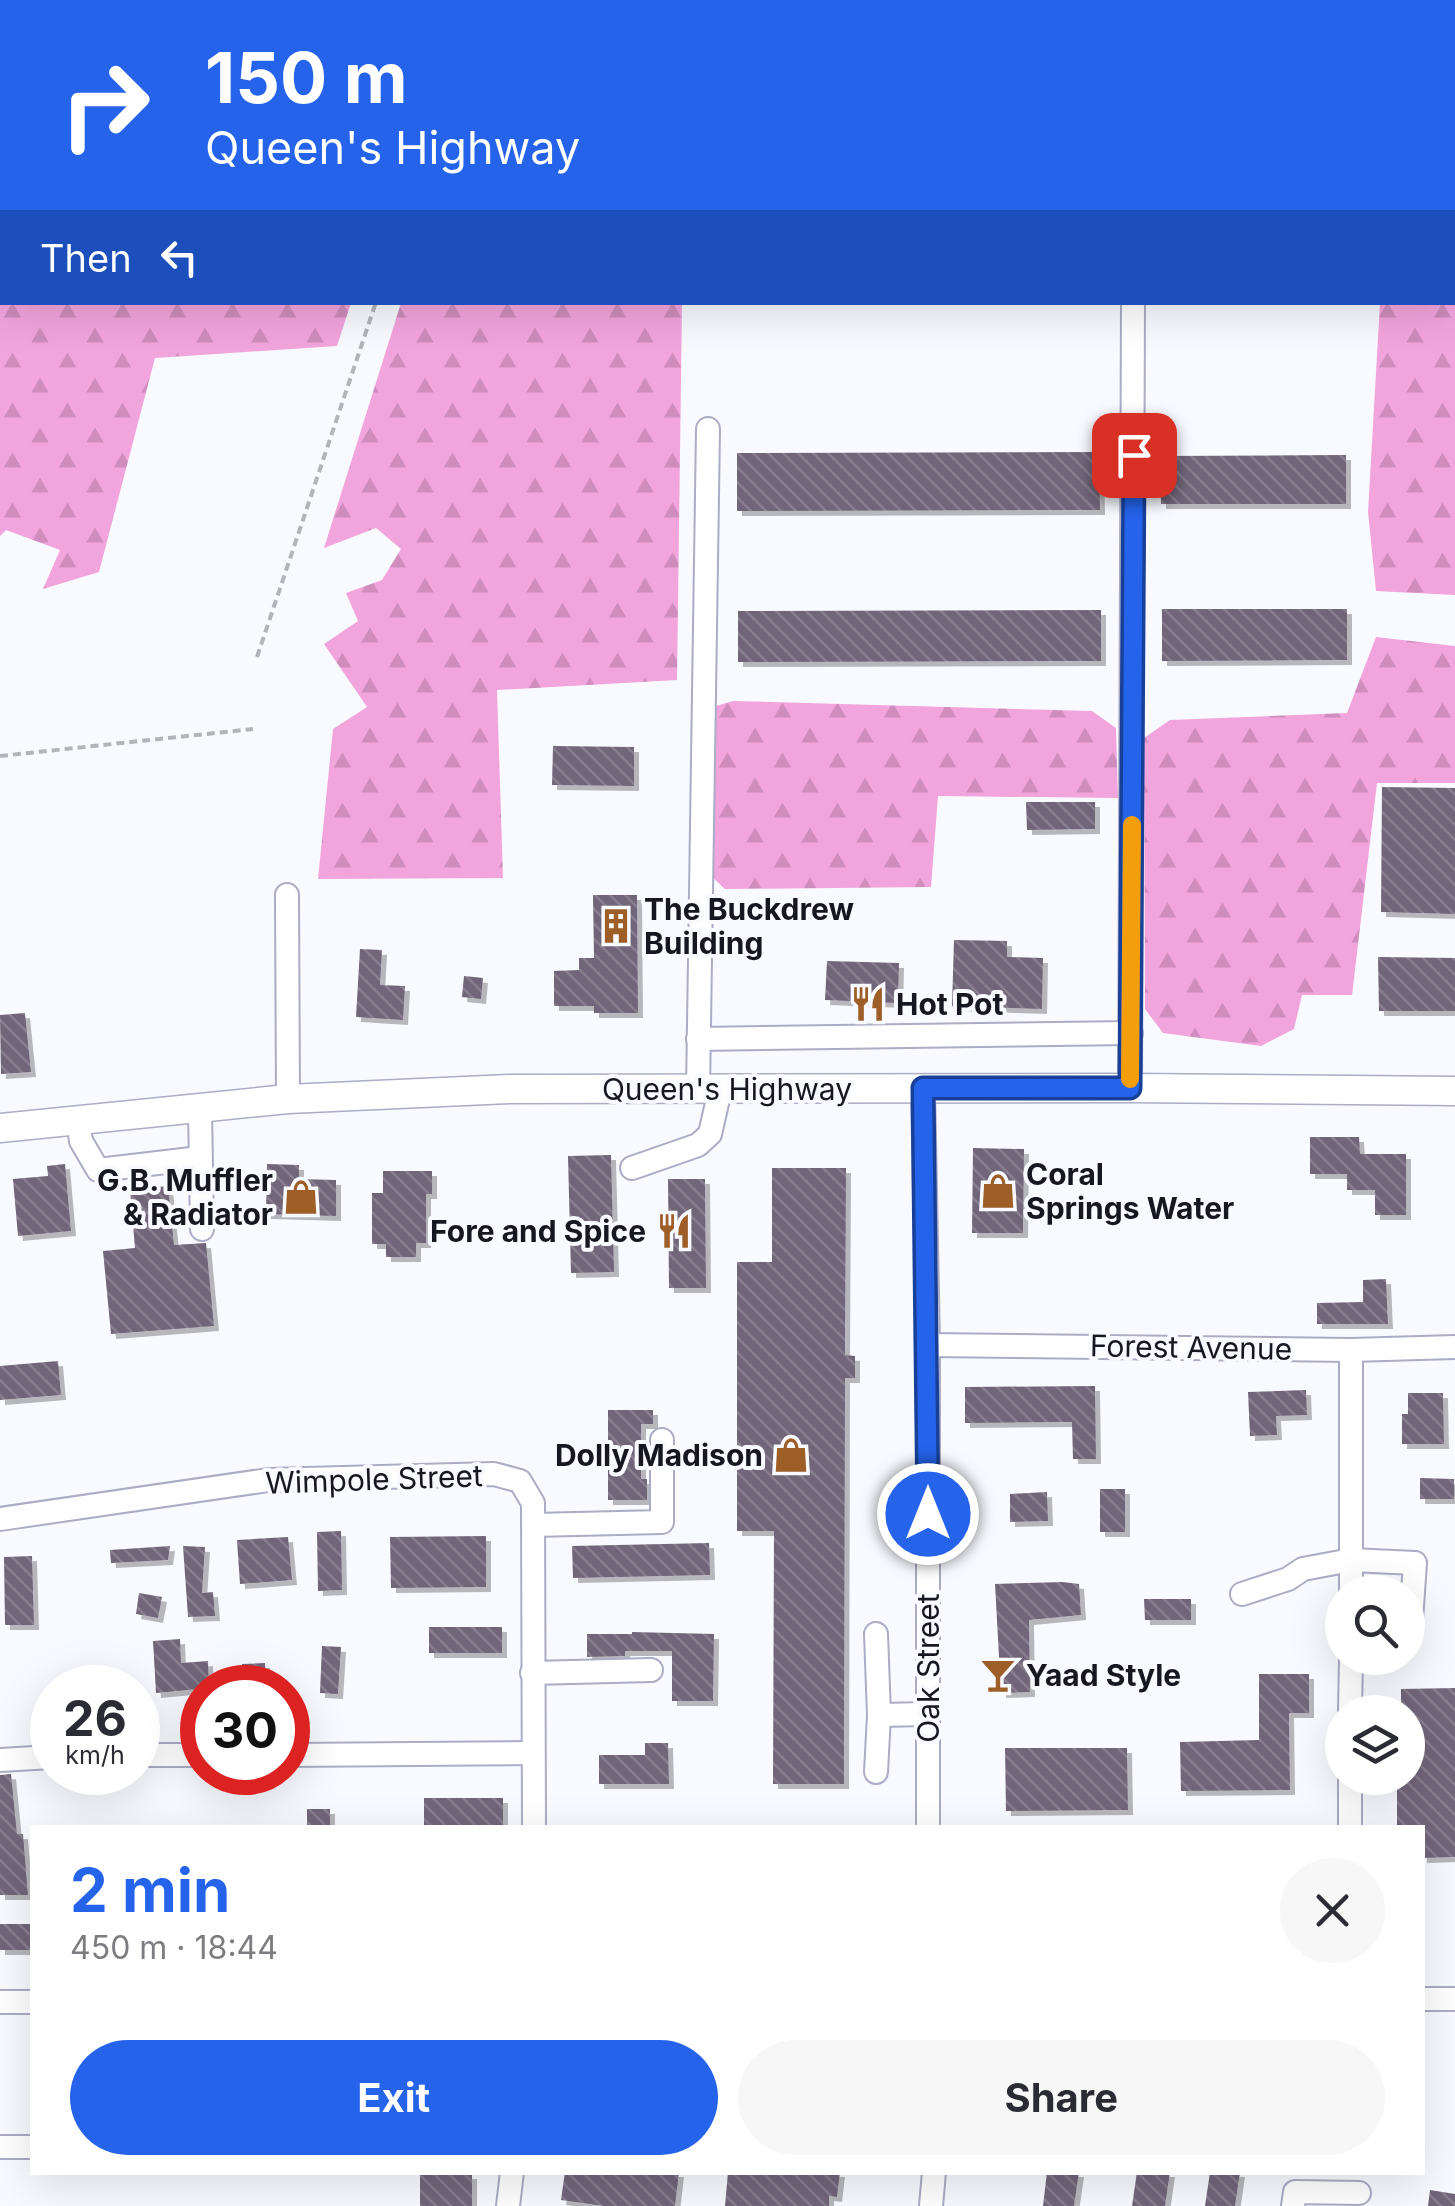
<!DOCTYPE html>
<html lang="en">
<head>
<meta charset="utf-8">
<style>
  :root { --surface:#fff; --page:#f7f7f7; --text:#2b2b33; --muted:#7c7c81; --accent:#2563eb }
  body { margin:0; font-family:Inter,sans-serif; background:var(--page); color:var(--text); height:100vh; display:flex; flex-direction:column; font-size:38px; white-space:nowrap }
  * { box-sizing:border-box; margin:0 }
  p { font-size:32px; color:var(--muted) }
  .icon { flex:none; width:55px; height:55px; fill:none; stroke:currentColor; stroke-width:2; stroke-linecap:round; stroke-linejoin:round }
  .map { position:relative; flex:1; overflow:hidden }
  .panel { position:absolute; left:30px; top:1825px; width:1395px; height:350px; display:flex; flex-direction:column; background:var(--surface); border-radius:0px; box-shadow:0 10px 40px #0002 }
  .panel>* { flex:none }
  .guide { position:absolute; left:0px; top:0px; width:1455px; height:305px; box-shadow:0 10px 40px #0002; background:#2563eb; color:#fff; overflow:hidden }
  .fabs { position:absolute; left:1325px; top:1575px; display:grid; gap:20px }
  .fabs a { display:grid; place-items:center; width:100px; height:100px; border-radius:50%; background:var(--surface); box-shadow:0 10px 40px #0002; font-size:50px }
  .speed { position:absolute; left:30px; top:1665px; display:flex; gap:20px; font-size:50px; font-weight:700; text-align:center }
  .speed>* { display:grid; place-content:center; width:130px; height:130px; border-radius:50%; background:var(--surface); box-shadow:0 10px 40px #0002; line-height:1 }
  .speed small { font-size:25px; font-weight:400 }
  .speed .limit { border:15px solid #d22; background:#fff; color:#111 }
  .pin { position:absolute; display:grid; place-items:center; width:85px; height:85px; color:#fff; margin:-42px; border-radius:20px; box-shadow:0 5px 15px #0006 }
  .me { position:absolute; width:110px; margin:-55px; rotate:0deg; stroke-linejoin:round; filter:drop-shadow(0 0 8px #0008) }
  .turn { display:flex; align-items:center; gap:35px; height:210px; padding:0 40px; font-size:45px }
  .turn .icon { width:130px; height:130px; stroke-width:2.5 }
  .turn b { display:block; font-size:70px; line-height:85px }
  .then { display:flex; align-items:center; height:95px; padding:0 40px; background:#0003; gap:20px; font-size:38px }
  .round { display:grid; place-items:center; flex:none; width:105px; height:105px; border-radius:52px; background:var(--page) }
  .headline { display:flex; align-items:center; justify-content:space-between; height:170px; padding:0 40px }
  h1 { font-size:60px; font-weight:700; line-height:75px; color:var(--accent) }
  .primary-button { display:flex; gap:20px; margin-top:auto; padding:20px 40px }
  .primary-button a { flex:1; height:115px; border-radius:60px; background:var(--accent); color:#fff; font-size:40px; font-weight:700; line-height:115px; text-align:center }
  .primary-button a+a { background:var(--page); color:var(--text) }
  .map>svg:first-child { display:block }
  .forest { fill:url(#forest-firs) }
  .building { fill:url(#building-back-hatch); filter:url(#shadow) }
  .lines { fill:none; stroke-linecap:round; stroke-linejoin:round }
  .minor-casing { stroke:#abacc5; stroke-width:26 }
  .major-casing { stroke:#abacc5; stroke-width:31 }
  .path { stroke:#b3b4ba; stroke-width:4; stroke-dasharray:8 5; stroke-linecap:butt }
  .minor { stroke:#fff; stroke-width:22 }
  .major { stroke:#fff; stroke-width:28 }
  .route-casing { stroke:#184099; stroke-width:25 }
  .route { stroke:#2563eb; stroke-width:18 }
  .slow { stroke:#f59e0b; stroke-width:18 }
  .labels { text-anchor:middle; dominant-baseline:central; stroke-width:8; stroke-linejoin:round; paint-order:stroke }
  .poi-label { font-size:30px; font-weight:bold; fill:#171721; stroke:#f9faff; text-anchor:start }
  .street-label { font-size:30px; fill:#171721; stroke:#f9faff }
</style>
</head>
<body>
<div class="map">
<svg width="1455" height="2206" viewBox="0 0 1455 2206">
  <defs>
    <pattern id="forest-firs" width="22" height="20" patternUnits="userSpaceOnUse" patternTransform="scale(2.5)"><rect width="22" height="20" fill="#f2a4dd"/><path d="M5 1l3.5 6h-7zM16 11l3.5 6h-7z" fill="#cf8cbd"/></pattern>
    <pattern id="building-back-hatch" width="6" height="6" patternUnits="userSpaceOnUse" patternTransform="scale(2.5)"><rect width="6" height="6" fill="#71657a"/><path d="M-1 5l2 2M0 0l6 6M5-1l2 2" fill="none" stroke="#877e8e"/></pattern>
    <filter id="shadow"><feDropShadow dx="5" dy="5" stdDeviation="0" flood-color="#0004"/></filter>
  </defs>
  <rect width="100%" height="100%" fill="#f9faff"/>
  <g class="forest">
    <path d="M 0,0 L 447,0 L 2,2 L 2,302 L 351,303 L 337,346 L 155,358 L 99,572 L 43,589 L 60,550 L 6,530 L 0,536 Z"/>
    <path d="M 495,0 L 1116,0 L 495,2 Z"/>
    <path d="M 1399,0 L 1455,0 L 1455,595 L 1376,591 L 1368,512 L 1380,303 L 1452,302 L 1452,2 L 1399,2 Z"/>
    <path d="M 401,303 L 682,303 L 677,680 L 497,690 L 503,878 L 318,879 L 333,729 L 367,707 L 324,644 L 358,621 L 346,593 L 382,580 L 401,549 L 376,528 L 324,548 Z"/>
    <path d="M 1376,637 L 1455,646 L 1455,783 L 1377,783 L 1352,995 L 1302,995 L 1294,1029 L 1261,1046 L 1163,1033 L 1145,1009 L 1144,738 L 1170,720 L 1347,713 Z"/>
    <path d="M 733,701 L 1092,711 L 1116,728 L 1118,798 L 938,796 L 931,887 L 725,889 L 710,875 L 710,727 L 716,706 Z"/>
  </g>
  <g class="building">
    <path d="M 1099,452 L 1100,510 L 737,511 L 737,453 Z"/>
    <path d="M 1346,455 L 1346,504 L 1161,504 L 1160,456 Z"/>
    <path d="M 1162,609 L 1347,609 L 1347,660 L 1162,661 Z"/>
    <path d="M 1101,610 L 1101,661 L 738,662 L 738,611 Z"/>
    <path d="M 553,746 L 634,747 L 634,786 L 552,785 Z"/>
    <path d="M 1382,787 L 1455,788 L 1455,914 L 1381,912 Z"/>
    <path d="M 1026,802 L 1095,802 L 1095,829 L 1027,830 Z"/>
    <path d="M 593,895 L 637,895 L 638,1013 L 594,1013 L 594,1006 L 554,1006 L 554,971 L 579,970 L 579,958 L 594,958 Z"/>
    <path d="M 954,940 L 1007,941 L 1007,957 L 1043,958 L 1042,1009 L 952,1006 Z"/>
    <path d="M 360,949 L 382,950 L 380,985 L 405,986 L 403,1020 L 356,1017 Z"/>
    <path d="M 1378,957 L 1455,958 L 1455,1011 L 1379,1011 Z"/>
    <path d="M 827,961 L 899,963 L 898,1003 L 825,1000 Z"/>
    <path d="M 464,976 L 483,978 L 481,999 L 462,997 Z"/>
    <path d="M 25,1013 L 31,1072 L 1,1074 L 0,1015 Z"/>
    <path d="M 1310,1137 L 1359,1137 L 1360,1154 L 1406,1154 L 1406,1215 L 1375,1215 L 1375,1190 L 1347,1190 L 1347,1174 L 1310,1174 Z"/>
    <path d="M 973,1148 L 1024,1149 L 1023,1233 L 972,1233 Z"/>
    <path d="M 611,1155 L 614,1272 L 571,1273 L 568,1156 Z"/>
    <path d="M 65,1164 L 71,1231 L 18,1236 L 13,1179 L 48,1176 L 47,1166 Z"/>
    <path d="M 267,1164 L 299,1165 L 299,1179 L 336,1180 L 336,1216 L 266,1214 Z"/>
    <path d="M 772,1168 L 846,1168 L 845,1355 L 855,1356 L 855,1378 L 845,1378 L 844,1784 L 773,1784 L 774,1531 L 737,1531 L 737,1262 L 772,1262 Z"/>
    <path d="M 383,1171 L 432,1171 L 432,1194 L 426,1194 L 426,1243 L 416,1243 L 416,1257 L 386,1257 L 386,1244 L 372,1244 L 372,1193 L 383,1193 Z"/>
    <path d="M 668,1179 L 705,1179 L 706,1288 L 669,1288 Z"/>
    <path d="M 168,1186 L 174,1245 L 206,1243 L 214,1326 L 111,1334 L 103,1251 L 135,1248 L 130,1190 Z"/>
    <path d="M 1386,1279 L 1388,1324 L 1317,1324 L 1317,1303 L 1363,1302 L 1363,1280 Z"/>
    <path d="M 58,1361 L 61,1395 L 0,1400 L 0,1366 Z"/>
    <path d="M 1095,1386 L 1096,1459 L 1073,1459 L 1072,1422 L 965,1423 L 965,1387 Z"/>
    <path d="M 1306,1390 L 1307,1415 L 1276,1416 L 1277,1435 L 1250,1436 L 1248,1392 Z"/>
    <path d="M 1408,1393 L 1443,1393 L 1444,1444 L 1402,1444 L 1402,1414 L 1408,1414 Z"/>
    <path d="M 608,1410 L 653,1410 L 653,1424 L 641,1424 L 641,1479 L 647,1479 L 647,1500 L 608,1500 Z"/>
    <path d="M 1420,1478 L 1454,1479 L 1454,1499 L 1420,1499 Z"/>
    <rect x="1100" y="1489" width="25" height="43"/>
    <path d="M 1047,1492 L 1048,1521 L 1010,1522 L 1010,1494 Z"/>
    <path d="M 341,1531 L 342,1590 L 318,1591 L 317,1532 Z"/>
    <path d="M 486,1536 L 486,1587 L 391,1588 L 390,1537 Z"/>
    <path d="M 288,1537 L 292,1580 L 240,1584 L 237,1540 Z"/>
    <path d="M 709,1543 L 710,1575 L 573,1578 L 572,1546 Z"/>
    <path d="M 170,1546 L 168,1560 L 111,1563 L 110,1550 Z"/>
    <path d="M 183,1546 L 205,1547 L 202,1593 L 213,1592 L 215,1616 L 188,1617 Z"/>
    <path d="M 32,1556 L 34,1625 L 5,1625 L 4,1557 Z"/>
    <path d="M 1062,1582 L 1079,1584 L 1081,1615 L 1029,1620 L 1030,1692 L 1001,1693 L 995,1584 Z"/>
    <path d="M 139,1593 L 162,1597 L 158,1618 L 136,1614 Z"/>
    <path d="M 1144,1599 L 1191,1599 L 1191,1620 L 1145,1620 Z"/>
    <rect x="429" y="1627" width="73" height="26"/>
    <path d="M 632,1632 L 714,1634 L 713,1701 L 672,1701 L 672,1651 L 625,1651 L 625,1656 L 587,1657 L 587,1634 L 632,1634 Z"/>
    <path d="M 180,1639 L 181,1663 L 208,1661 L 209,1688 L 156,1693 L 153,1641 Z"/>
    <path d="M 322,1646 L 341,1647 L 338,1694 L 320,1693 Z"/>
    <path d="M 265,1663 L 266,1688 L 243,1688 L 242,1664 Z"/>
    <path d="M 1259,1674 L 1309,1674 L 1309,1713 L 1289,1713 L 1290,1790 L 1181,1791 L 1180,1742 L 1259,1740 Z"/>
    <path d="M 1455,1688 L 1455,1857 L 1422,1858 L 1422,1828 L 1397,1828 L 1397,1778 L 1408,1778 L 1408,1712 L 1401,1712 L 1401,1689 Z"/>
    <path d="M 645,1743 L 668,1743 L 669,1784 L 599,1784 L 599,1755 L 645,1755 Z"/>
    <path d="M 1005,1748 L 1127,1748 L 1128,1810 L 1006,1811 Z"/>
    <path d="M 11,1774 L 17,1834 L 23,1834 L 28,1895 L 0,1895 L 0,1775 Z"/>
    <rect x="424" y="1798" width="79" height="30"/>
    <rect x="307" y="1809" width="23" height="19"/>
    <rect x="0" y="1924" width="32" height="26"/>
    <path d="M 565,2172 L 679,2172 L 675,2206 L 604,2206 L 561,2200 Z"/>
    <path d="M 728,2172 L 840,2172 L 837,2197 L 829,2196 L 829,2206 L 725,2206 Z"/>
    <path d="M 1047,2172 L 1079,2172 L 1074,2206 L 1043,2206 Z"/>
    <path d="M 1137,2172 L 1170,2172 L 1165,2206 L 1132,2206 Z"/>
    <path d="M 1210,2172 L 1240,2172 L 1235,2206 L 1205,2206 Z"/>
    <rect x="420" y="2174" width="52" height="32"/>
    <path d="M 1430,2190 L 1455,2194 L 1455,2206 L 1428,2206 Z"/>
  </g>
  <g class="lines">
    <defs>
      <g id="minor">
        <path d="M 1128,0 L 1128,2"/>
        <path d="M 287,895 L 288,1099"/>
        <path d="M 698,1039 L 1131,1033"/>
        <path d="M 923,1088 L 928,1345 L 928,1828"/>
        <path d="M 1130,1088 L 1133,302"/>
        <path d="M 698,1091 L 708,429"/>
        <path d="M 200,1108 L 202,1229"/>
        <path d="M 78,1120 L 81,1141 L 98,1170 L 200,1158"/>
        <path d="M 632,1168 L 698,1145 L 710,1134 L 720,1090"/>
        <path d="M 928,1345 L 1351,1350 L 1455,1347"/>
        <path d="M 0,1519 L 268,1480 L 494,1474 L 520,1481 L 533,1503 L 534,1828"/>
        <path d="M 533,1525 L 662,1522 L 662,1440"/>
        <path d="M 1351,1592 L 1351,1350"/>
        <path d="M 1242,1594 L 1288,1579 L 1303,1569 L 1351,1560 L 1415,1563 L 1411,1620 L 1408,1620"/>
        <path d="M 876,1634 L 879,1715 L 876,1772"/>
        <path d="M 532,1673 L 651,1670"/>
        <path d="M 1350,1712 L 1351,1658"/>
        <path d="M 879,1715 L 928,1714"/>
        <path d="M 138,1755 L 202,1755"/>
        <path d="M 288,1755 L 532,1753"/>
        <path d="M 0,1760 L 52,1757"/>
        <path d="M 1350,1828 L 1350,1778"/>
        <path d="M 1422,1999 L 1455,1999"/>
        <path d="M 0,2002 L 32,2002"/>
        <path d="M 0,2147 L 32,2147"/>
        <path d="M 508,2206 L 512,2172"/>
        <path d="M 931,2206 L 934,2172"/>
        <path d="M 1293,2206 L 1295,2192 L 1359,2193"/>
      </g>
      <path id="major" d="M 0,1128 L 288,1099 L 509,1089 L 1130,1088 L 1455,1091"/>
    </defs>
    <use href="#minor" class="minor-casing"/>
    <use href="#major" class="major-casing"/>
    <g class="path">
      <path d="M 467,2 L 468,0"/>
      <path d="M 257,657 L 376,302"/>
      <path d="M 0,756 L 253,729"/>
    </g>
    <use href="#minor" class="minor"/>
    <use href="#major" class="major"/>
  </g>
  <g class="lines">
    <defs>
      <path id="route" d="M 928,1514 L 923,1088 L 1130,1088 L 1134,455"/>
    </defs>
    <use href="#route" class="route-casing"/>
    <use href="#route" class="route"/>
    <path class="slow" d="M 1130,1079 L 1132,825"/>
  </g>
  <defs>
    <symbol id="building-bare" viewBox="-9 -9 18 18"><path d="M-4-6H4V6H1V3H-1V6H-4ZM-2.5-4.3h1.7v1.8h-1.7ZM.8-4.3h1.7v1.8H.8ZM-2.5-1h1.7V.8h-1.7ZM.8-1h1.7V.8H.8Z" fill="#9e5e28" stroke="#f9faff" stroke-width="2.5" paint-order="stroke"/></symbol>
    <symbol id="restaurant-bare" viewBox="-9 -9 18 18"><path d="M-5-6h1v4h1v-4h1v4h1v-4h1v5L-1.5 .5V6h-2V.5L-5-1ZM5-6V6H3V1.5H1.5Q1.5-4 5-6Z" fill="#9e5e28" stroke="#f9faff" stroke-width="2.5" paint-order="stroke"/></symbol>
    <symbol id="shop-bare" viewBox="-9 -9 18 18"><path d="M-5-2.5h2.3a2.7 3.5 0 0 1 5.4 0H5L5.5 6h-11ZM-1.5-2.5h3a1.5 2.3 0 0 0-3 0Z" fill="#9e5e28" stroke="#f9faff" stroke-width="2.5" paint-order="stroke"/></symbol>
    <symbol id="bar-bare" viewBox="-9 -9 18 18"><path d="M-6-5H6L.8 .8V4.5H3.5V6h-7V4.5H-.8V.8Z" fill="#9e5e28" stroke="#f9faff" stroke-width="2.5" paint-order="stroke"/></symbol>
  </defs>
  <g fill-rule="evenodd">
    <use href="#building-bare" x="591" y="901" width="50" height="50"/>
    <use href="#restaurant-bare" x="843" y="979" width="50" height="50"/>
    <use href="#shop-bare" x="973" y="1166" width="50" height="50"/>
    <use href="#shop-bare" x="276" y="1172" width="50" height="50"/>
    <use href="#restaurant-bare" x="649" y="1206" width="50" height="50"/>
    <use href="#shop-bare" x="766" y="1430" width="50" height="50"/>
    <use href="#bar-bare" x="973" y="1650" width="50" height="50"/>
  </g>
  <g class="labels">
    <g class="poi-label">
      <text x="644" y="909">The Buckdrew<tspan x="644" dy="34">Building</tspan></text>
      <text x="896" y="1004">Hot Pot</text>
      <text x="1026" y="1174">Coral<tspan x="1026" dy="34">Springs Water</tspan></text>
      <text x="273" y="1180" text-anchor="end">G.B. Muffler<tspan x="273" dy="34">&amp; Radiator</tspan></text>
      <text x="646" y="1231" text-anchor="end">Fore and Spice</text>
      <text x="763" y="1455" text-anchor="end">Dolly Madison</text>
      <text x="1026" y="1675">Yaad Style</text>
    </g>
    <g class="street-label">
      <text x="727" y="1089">Queen's Highway</text>
      <text transform="translate(1191 1347) rotate(1)">Forest Avenue</text>
      <text transform="translate(374 1479) rotate(-2)">Wimpole Street</text>
      <text transform="translate(928 1668) rotate(-90)">Oak Street</text>
    </g>
  </g>
</svg>
<div class="fabs">
<a><svg class="icon" aria-label="search" viewBox="0 0 24 24"><circle cx="10" cy="10" r="6"/><path d="M15 15l6 6"/></svg></a>
<a><svg class="icon" aria-label="layers" viewBox="0 0 24 24"><path d="M12 4l9 5-9 5-9-5zM3 14l9 5 9-5"/></svg></a>
</div>
<div class="speed"><div>26<small>km/h</small></div><div class="limit">30</div></div>
<div class="pin" style="left:1134px;top:455px;background:#d93025"><svg class="icon" aria-label="arrive" viewBox="0 0 24 24"><path d="M6 21V4h12l-3 4 3 4H6"/></svg></div>
<svg class="me" style="left:928px;top:1514px" viewBox="-20 -20 40 40"><circle r="17" fill="#2563eb" stroke="#fff" stroke-width="3"/><path d="M0-11L8 9 0 5-8 9z" fill="#fff"/></svg>
<div class="guide">
<div class="turn"><svg class="icon" aria-label="right" viewBox="0 0 24 24"><path d="M7 20v-9h11M14 6l5 5-5 5"/></svg><div><b>150 m</b>Queen's Highway</div></div>
<div class="then">Then<svg class="icon" aria-label="left" viewBox="0 0 24 24"><path d="M17 20v-9H6M10 6l-5 5 5 5"/></svg></div>
</div>
<section class="panel">
<div class="headline"><div><h1>2 min</h1><p>450 m · 18:44</p></div><a class="round"><svg class="icon" aria-label="close" viewBox="0 0 24 24"><path d="M6 6l12 12M18 6L6 18"/></svg></a></div>
<div class="primary-button"><a>Exit</a><a>Share</a></div>
</section>
</div>
</body>
</html>
